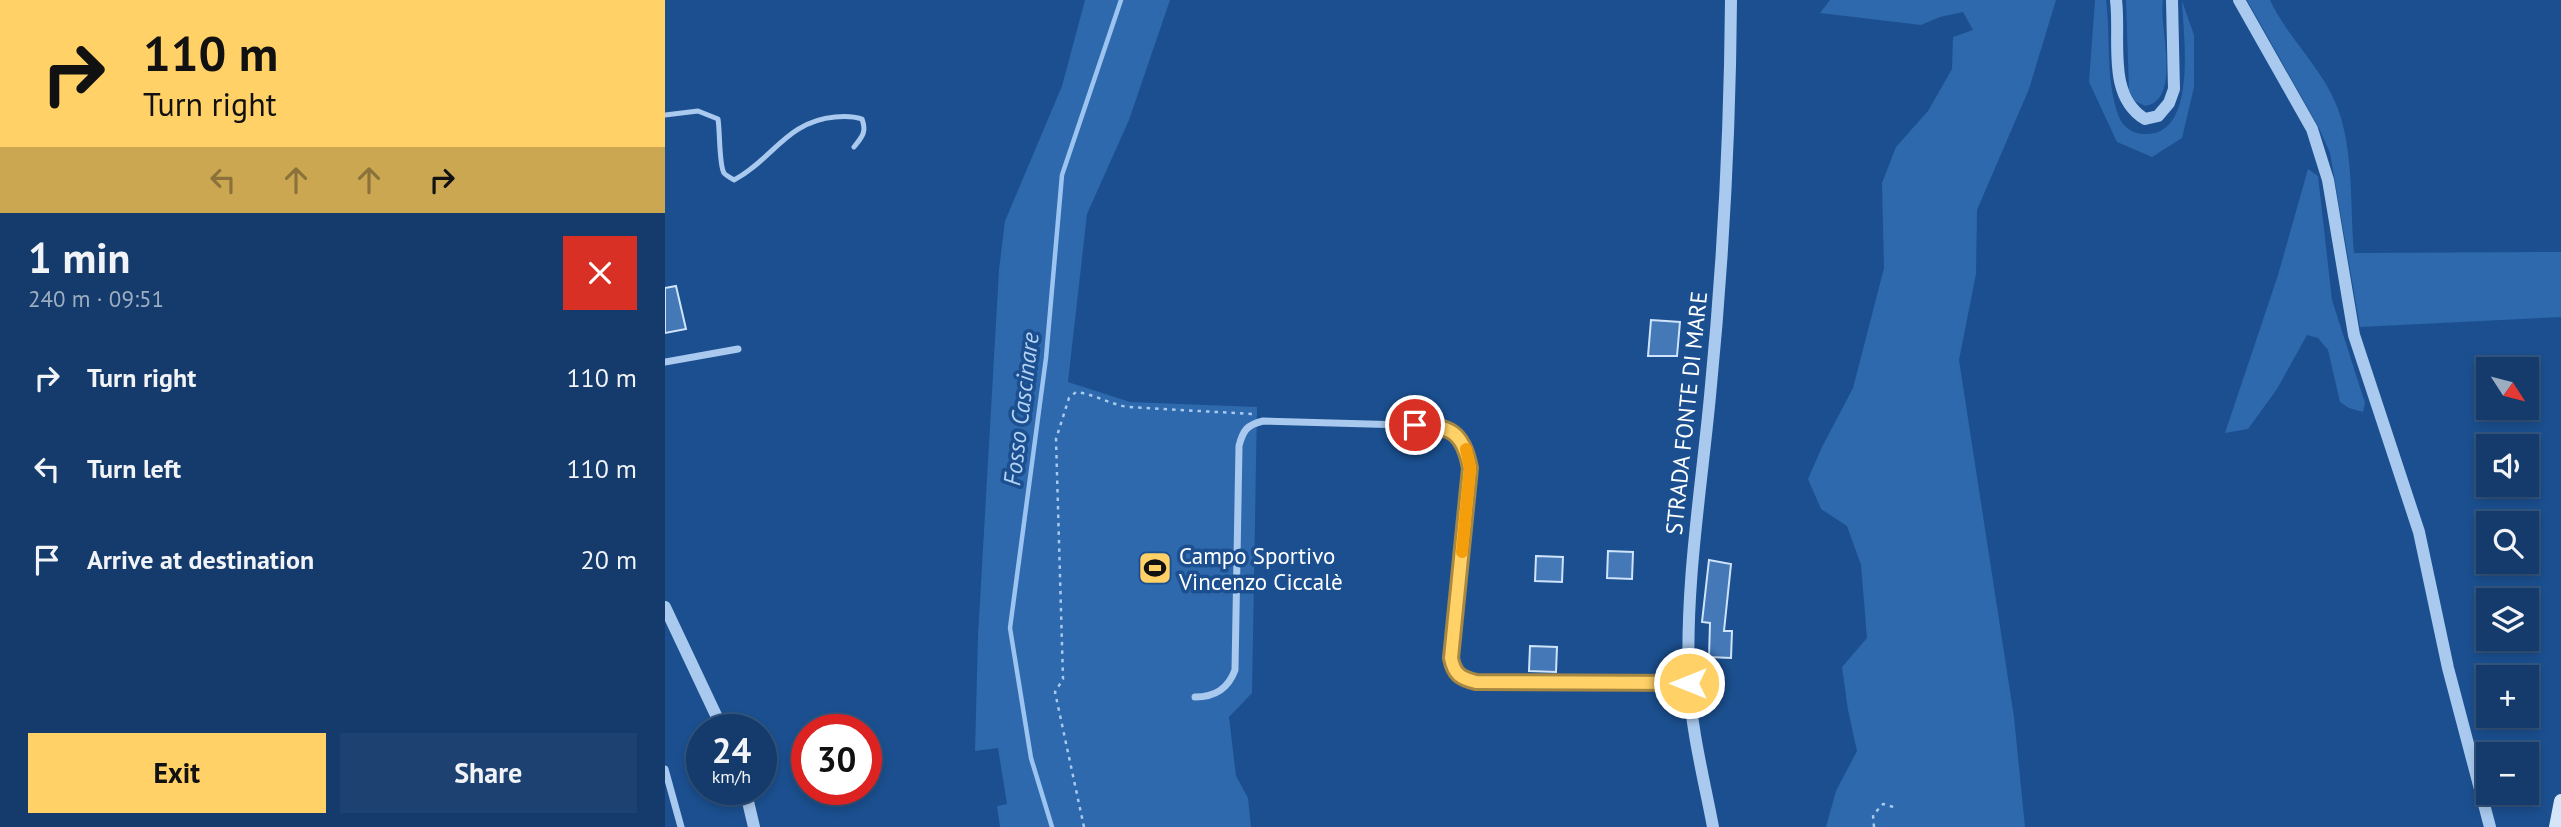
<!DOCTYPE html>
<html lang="en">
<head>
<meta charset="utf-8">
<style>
  :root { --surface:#143b6b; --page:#1d4271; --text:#f1f3f6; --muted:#9dadc1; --line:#33557e; --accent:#ffd166 }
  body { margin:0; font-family:"PT Sans",sans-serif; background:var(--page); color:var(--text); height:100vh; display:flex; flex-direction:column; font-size:26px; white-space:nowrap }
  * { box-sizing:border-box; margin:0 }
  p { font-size:23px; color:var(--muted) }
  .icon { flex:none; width:38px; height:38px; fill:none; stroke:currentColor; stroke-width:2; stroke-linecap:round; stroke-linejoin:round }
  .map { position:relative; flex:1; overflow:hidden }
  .drawer { display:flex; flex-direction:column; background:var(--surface); width:665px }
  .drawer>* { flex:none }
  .guide { background:#ffd166; color:#111; overflow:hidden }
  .needle { width:46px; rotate:126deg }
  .tools { position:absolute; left:1811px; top:357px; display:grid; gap:14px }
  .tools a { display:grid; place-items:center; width:63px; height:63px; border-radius:0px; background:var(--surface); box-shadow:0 4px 10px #0003,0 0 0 2px var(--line); font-size:35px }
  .speed { position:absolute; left:21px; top:714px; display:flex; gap:14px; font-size:35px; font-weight:700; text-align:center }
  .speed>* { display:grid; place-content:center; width:91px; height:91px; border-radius:50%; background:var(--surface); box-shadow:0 4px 10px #0003,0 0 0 2px var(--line); line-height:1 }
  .speed small { font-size:18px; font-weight:400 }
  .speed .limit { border:10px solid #d22; background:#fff; color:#111 }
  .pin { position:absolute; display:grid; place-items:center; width:60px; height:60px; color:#fff; margin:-30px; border:4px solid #fff; border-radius:50%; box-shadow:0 2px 7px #0007 }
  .me { position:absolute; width:77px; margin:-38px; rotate:270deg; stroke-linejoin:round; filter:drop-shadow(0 0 5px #0008) }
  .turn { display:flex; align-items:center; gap:24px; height:147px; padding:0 28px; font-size:32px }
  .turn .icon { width:91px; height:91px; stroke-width:2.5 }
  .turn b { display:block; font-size:49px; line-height:60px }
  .lanes { display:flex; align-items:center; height:66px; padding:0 28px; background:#0003; justify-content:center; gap:35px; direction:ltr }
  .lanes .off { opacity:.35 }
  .round { display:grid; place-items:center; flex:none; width:74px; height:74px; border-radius:0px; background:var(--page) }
  .summary { display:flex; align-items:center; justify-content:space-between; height:119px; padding:0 28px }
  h1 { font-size:42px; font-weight:700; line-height:52px }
  .cta { display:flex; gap:14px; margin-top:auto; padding:14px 28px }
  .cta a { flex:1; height:80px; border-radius:0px; background:var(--accent); color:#111; font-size:28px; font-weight:700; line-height:80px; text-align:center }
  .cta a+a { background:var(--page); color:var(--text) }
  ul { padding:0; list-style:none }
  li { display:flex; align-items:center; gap:21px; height:91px; padding:0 28px }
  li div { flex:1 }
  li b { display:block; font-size:26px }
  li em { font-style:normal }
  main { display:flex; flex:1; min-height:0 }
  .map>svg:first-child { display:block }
  .green { fill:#2e69ad }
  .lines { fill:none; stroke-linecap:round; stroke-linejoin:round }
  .stream { stroke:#9cc4f0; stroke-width:4.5 }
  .building { fill:#4478b7; stroke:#cfe3fa; stroke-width:2 }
  .path { stroke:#a9c9ee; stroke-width:2.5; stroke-dasharray:3.5 5; stroke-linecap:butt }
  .service { stroke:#a9c9ee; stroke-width:5 }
  .minor { stroke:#a9c9ee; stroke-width:7 }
  .tertiary { stroke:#a9c9ee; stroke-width:12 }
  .secondary { stroke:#d6e6fa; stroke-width:14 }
  .route-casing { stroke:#a68842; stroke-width:18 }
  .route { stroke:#ffd166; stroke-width:12 }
  .slow { stroke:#f59e0b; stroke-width:12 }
  .labels { text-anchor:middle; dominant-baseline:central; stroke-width:7; stroke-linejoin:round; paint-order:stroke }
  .street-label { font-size:23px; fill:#fff; stroke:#1b4f8f }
  .poi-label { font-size:23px; fill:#fff; stroke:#1b4f8f; text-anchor:start }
  .water-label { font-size:24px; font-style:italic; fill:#b5d3f5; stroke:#1b4f8f }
</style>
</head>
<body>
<main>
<section class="drawer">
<div class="guide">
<div class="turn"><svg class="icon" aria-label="right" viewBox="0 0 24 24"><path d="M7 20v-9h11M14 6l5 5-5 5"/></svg><div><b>110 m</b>Turn right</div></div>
<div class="lanes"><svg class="icon off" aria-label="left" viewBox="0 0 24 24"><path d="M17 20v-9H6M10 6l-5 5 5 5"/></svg><svg class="icon off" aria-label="ahead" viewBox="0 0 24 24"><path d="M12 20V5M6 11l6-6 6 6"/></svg><svg class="icon off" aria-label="ahead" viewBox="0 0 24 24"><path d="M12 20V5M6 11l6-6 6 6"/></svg><svg class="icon" aria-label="right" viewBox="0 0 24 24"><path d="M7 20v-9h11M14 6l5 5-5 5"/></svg></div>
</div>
<div class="summary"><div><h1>1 min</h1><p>240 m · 09:51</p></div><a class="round" style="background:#d93025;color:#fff"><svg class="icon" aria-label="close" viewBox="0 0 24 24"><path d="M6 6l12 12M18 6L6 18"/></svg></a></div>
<ul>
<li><svg class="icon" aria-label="right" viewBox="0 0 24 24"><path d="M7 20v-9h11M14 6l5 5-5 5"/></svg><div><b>Turn right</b></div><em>110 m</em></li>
<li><svg class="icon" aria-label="left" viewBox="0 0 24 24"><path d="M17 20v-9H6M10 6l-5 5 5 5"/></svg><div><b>Turn left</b></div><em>110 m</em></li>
<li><svg class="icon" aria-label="arrive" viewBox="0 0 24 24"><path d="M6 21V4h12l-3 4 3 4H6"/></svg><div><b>Arrive at destination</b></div><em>20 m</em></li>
</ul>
<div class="cta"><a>Exit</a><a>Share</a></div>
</section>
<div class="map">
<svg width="1896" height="827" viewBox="0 0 1896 827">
  <rect width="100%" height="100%" fill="#1b4f8f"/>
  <g class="green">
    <path d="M 420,0 L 505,0 L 464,120 L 422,214 L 403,382 L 465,402 L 592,407 L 587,693 L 564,717 L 571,776 L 583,798 L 586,827 L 335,827 L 332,806 L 342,804 L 333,748 L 310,751 L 313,636 L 334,270 L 340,221 L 397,86 Z"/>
    <path d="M 1165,0 L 1391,0 L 1364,89 L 1312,210 L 1311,274 L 1294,360 L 1349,717 L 1360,827 L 1161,827 L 1171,791 L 1192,751 L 1183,710 L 1177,667 L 1202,638 L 1196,565 L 1182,526 L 1156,509 L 1143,479 L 1157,447 L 1188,388 L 1219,268 L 1217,183 L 1231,147 L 1263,111 L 1287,69 L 1288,37 L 1308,30 L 1298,12 L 1275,17 L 1256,25 L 1155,13 Z"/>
    <path d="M 1430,0 L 1441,0 C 1446,39 1440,80 1454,117 C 1458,127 1468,134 1479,134 C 1534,137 1518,33 1517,1 L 1529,35 L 1529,87 L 1517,138 L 1487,157 L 1452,142 L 1424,82 Z"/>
    <path d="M 1461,0 L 1498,0 C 1494,25 1513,85 1490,102 C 1487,105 1483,105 1480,106 L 1470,101 L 1464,91 Z"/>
    <path d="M 1582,0 L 1605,0 C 1623,39 1658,68 1673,109 C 1689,153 1685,207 1689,253 L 1896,252 L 1896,317 L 1695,327 L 1665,153 L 1654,128 Z"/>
    <path d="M 1643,169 L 1653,176 L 1667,300 L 1700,403 L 1698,412 L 1684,408 L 1675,402 L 1663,350 L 1653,338 L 1642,335 L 1612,389 L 1583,429 L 1560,433 L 1613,275 Z"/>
  </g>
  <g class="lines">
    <path class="stream" d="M 387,827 L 366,758 L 345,628 L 381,358 L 397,175 L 456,0"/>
  </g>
  <g class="building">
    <path d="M 11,286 L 21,329 L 0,333 L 0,288 Z"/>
    <path d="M 986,320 L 1015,322 L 1012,356 L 983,356 Z"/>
    <path d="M 943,551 L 968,552 L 967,579 L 942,578 Z"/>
    <path d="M 871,556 L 898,557 L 897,582 L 870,581 Z"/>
    <path d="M 1044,560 L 1066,564 L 1059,631 L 1067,631 L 1066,658 L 1044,657 L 1045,623 L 1037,622 Z"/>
    <path d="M 865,646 L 892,647 L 891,672 L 864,671 Z"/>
  </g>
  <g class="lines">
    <g class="path">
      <path d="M 419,827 L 390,692 L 398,679 L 391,439 L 404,398 L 411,392 C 429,394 444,404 463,407 L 587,414"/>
      <path d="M 1209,827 L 1208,815 L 1218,804 L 1232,808"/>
    </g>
    <path class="service" d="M 0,115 L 33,111 L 53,119 C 55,130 54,166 59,173 C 60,175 68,179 69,180 C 107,160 122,121 170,117 C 180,116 188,116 197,119 C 202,132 197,137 189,147"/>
    <g class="minor">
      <path d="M 0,362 L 73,349"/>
      <path d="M 530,697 C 550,697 563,689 570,670 L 574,446 C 578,430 582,425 598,421 L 775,426 C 797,437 801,444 805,468 L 786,658 C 789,674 796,678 811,682 L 1024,683"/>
      <path d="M 0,769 L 16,827"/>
    </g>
    <g class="tertiary">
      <path d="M 1451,0 C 1456,39 1441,95 1480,119 L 1493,116 L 1504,103 L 1509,89 L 1507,0"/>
      <path d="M 1574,0 L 1647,129 L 1663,180 L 1689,335 L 1754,532 L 1783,668 L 1825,827"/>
      <path d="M 0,607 L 58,730"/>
      <path d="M 80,789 L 89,827"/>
      <path d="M 1048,827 C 1039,779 1026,730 1024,681 C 1020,586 1036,491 1045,396 C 1058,265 1065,132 1066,0"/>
    </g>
    <path class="secondary" d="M 1891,827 L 1896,801"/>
  </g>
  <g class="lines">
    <defs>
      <path id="route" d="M 750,425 C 785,426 798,431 805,468 L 786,658 C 789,674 795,678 811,682 L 1024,683"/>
    </defs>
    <use href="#route" class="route-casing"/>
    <use href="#route" class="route"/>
    <path class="slow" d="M 797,552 L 805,468 L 801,449"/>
  </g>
  <defs>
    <symbol id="stadium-square" viewBox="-11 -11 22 22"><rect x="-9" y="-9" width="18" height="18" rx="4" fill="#ffd166" stroke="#1b4f8f"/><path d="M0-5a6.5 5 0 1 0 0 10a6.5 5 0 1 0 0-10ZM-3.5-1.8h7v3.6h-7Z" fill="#111"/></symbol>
  </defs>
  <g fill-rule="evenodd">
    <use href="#stadium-square" x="471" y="549" width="38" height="38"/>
  </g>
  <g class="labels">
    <g class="street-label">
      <text transform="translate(1021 413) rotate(-84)">STRADA FONTE DI MARE</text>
    </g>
    <g class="poi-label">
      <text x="514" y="555">Campo Sportivo<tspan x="514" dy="26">Vincenzo Ciccalè</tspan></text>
    </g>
    <g class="water-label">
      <text transform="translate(356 409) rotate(-83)">Fosso Cascinare</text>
    </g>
  </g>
</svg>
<div class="tools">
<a><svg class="needle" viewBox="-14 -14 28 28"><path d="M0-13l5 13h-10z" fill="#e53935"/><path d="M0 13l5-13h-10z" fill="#9dadc1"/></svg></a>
<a><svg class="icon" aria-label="sound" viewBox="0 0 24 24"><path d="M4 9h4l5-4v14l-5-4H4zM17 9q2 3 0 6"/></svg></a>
<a><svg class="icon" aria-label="search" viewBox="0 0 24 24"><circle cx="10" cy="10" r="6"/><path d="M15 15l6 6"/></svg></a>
<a><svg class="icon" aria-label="layers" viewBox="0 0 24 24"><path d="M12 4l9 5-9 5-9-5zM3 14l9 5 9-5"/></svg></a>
<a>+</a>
<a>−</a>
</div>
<div class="speed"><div>24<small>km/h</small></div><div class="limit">30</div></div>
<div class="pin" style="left:750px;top:425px;background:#d93025"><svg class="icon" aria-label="arrive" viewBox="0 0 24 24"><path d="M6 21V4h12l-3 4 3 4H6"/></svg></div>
<svg class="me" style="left:1024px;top:683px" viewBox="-20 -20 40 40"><circle r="17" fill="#ffd166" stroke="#fff" stroke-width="3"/><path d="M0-11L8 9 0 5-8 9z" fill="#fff"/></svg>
</div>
</main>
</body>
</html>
